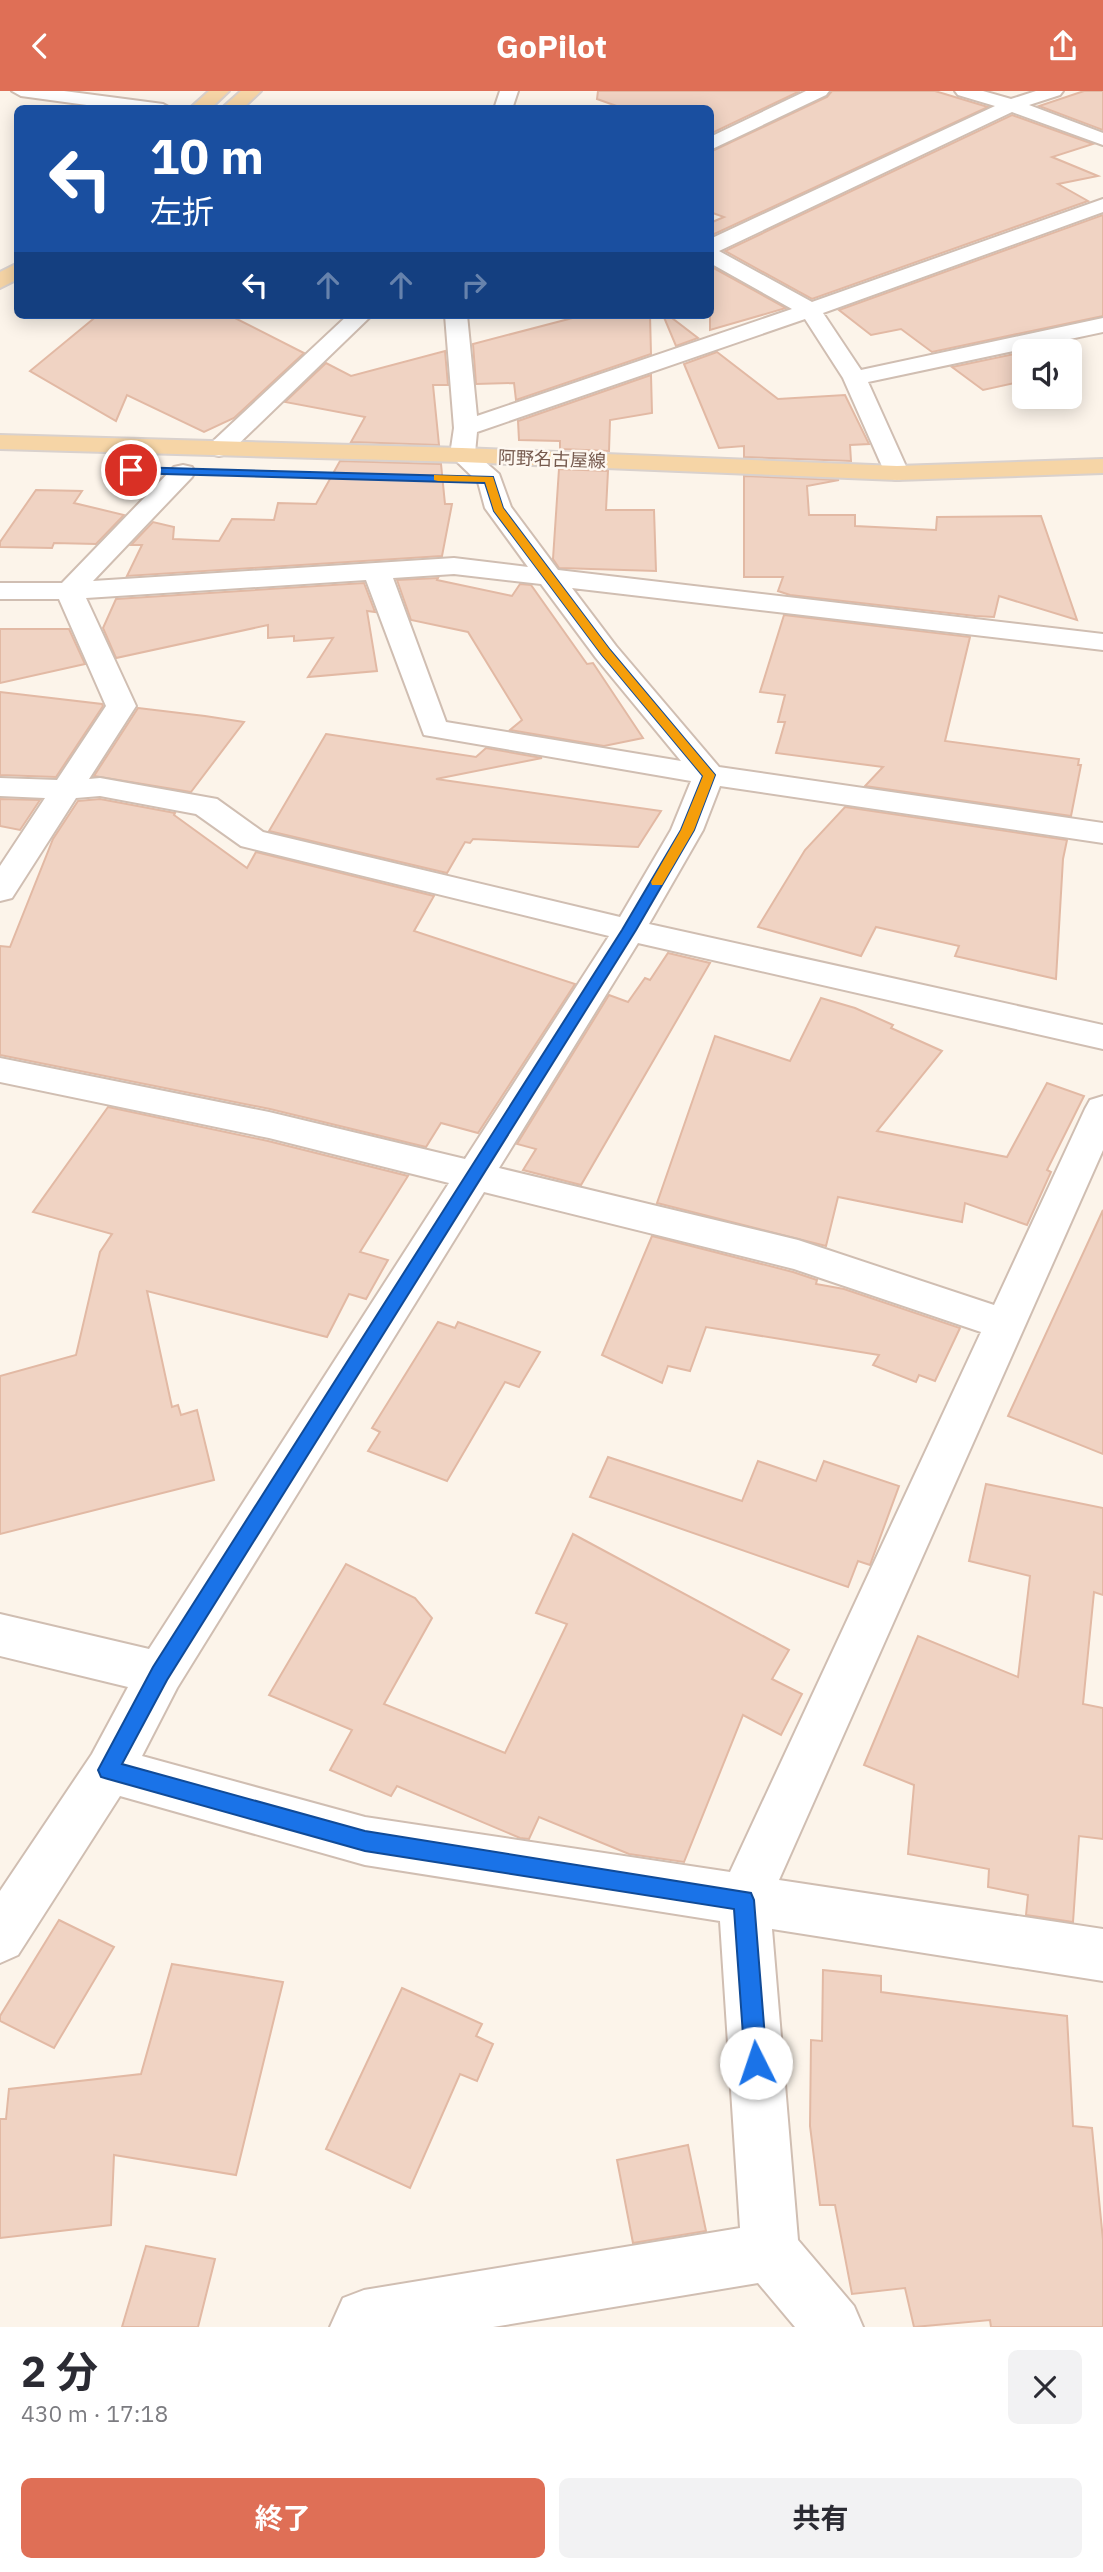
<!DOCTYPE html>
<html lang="ja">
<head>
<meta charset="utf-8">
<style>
  :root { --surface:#fff; --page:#f2f2f3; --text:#2b2b33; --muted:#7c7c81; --accent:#df6f56 }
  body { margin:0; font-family:"IBM Plex Sans","Noto Sans JP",sans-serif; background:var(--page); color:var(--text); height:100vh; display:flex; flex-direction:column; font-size:26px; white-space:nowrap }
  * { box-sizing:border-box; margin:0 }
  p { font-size:23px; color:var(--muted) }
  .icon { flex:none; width:38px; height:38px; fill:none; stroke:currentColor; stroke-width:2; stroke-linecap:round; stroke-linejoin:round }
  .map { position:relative; height:2236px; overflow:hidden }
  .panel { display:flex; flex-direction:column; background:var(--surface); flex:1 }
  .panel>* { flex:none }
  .guide { position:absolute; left:14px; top:14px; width:700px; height:214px; border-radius:10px; box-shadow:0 4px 18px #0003; background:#1a4fa0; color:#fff; overflow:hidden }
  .controls { position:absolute; left:1012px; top:248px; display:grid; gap:14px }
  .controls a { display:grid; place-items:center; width:70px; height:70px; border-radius:10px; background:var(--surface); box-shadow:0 4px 18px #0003; font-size:35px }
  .pin { position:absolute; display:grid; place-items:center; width:60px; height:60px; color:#fff; margin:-30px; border:4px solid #fff; border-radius:50%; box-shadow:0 2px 7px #0007 }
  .me { position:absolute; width:77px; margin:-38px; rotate:356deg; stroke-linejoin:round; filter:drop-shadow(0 0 5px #0008) }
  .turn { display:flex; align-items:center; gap:24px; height:147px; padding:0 21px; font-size:32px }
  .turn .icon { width:91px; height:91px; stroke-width:2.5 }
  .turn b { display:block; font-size:49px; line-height:60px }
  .lanes { display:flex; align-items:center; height:66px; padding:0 21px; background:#0003; justify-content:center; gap:35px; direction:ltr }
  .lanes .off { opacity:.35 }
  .round { display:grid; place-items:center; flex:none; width:74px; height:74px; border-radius:10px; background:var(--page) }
  .head { display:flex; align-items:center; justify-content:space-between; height:119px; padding:0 21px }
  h1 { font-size:42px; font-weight:700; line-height:52px }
  .cta { display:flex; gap:14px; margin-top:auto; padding:14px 21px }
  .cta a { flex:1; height:80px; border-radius:10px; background:var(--accent); color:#fff; font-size:28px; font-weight:700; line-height:80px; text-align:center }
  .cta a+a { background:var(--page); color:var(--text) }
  header { display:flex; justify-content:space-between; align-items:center; height:91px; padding:0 21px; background:var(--accent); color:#fff; font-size:32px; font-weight:700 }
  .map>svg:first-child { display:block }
  .building { fill:#f0d3c3; stroke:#e2b9a4; stroke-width:2 }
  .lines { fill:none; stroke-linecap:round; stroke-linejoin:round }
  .minor-casing { stroke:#d0beb2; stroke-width:4 }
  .major-casing { stroke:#d9d1cd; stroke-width:4 }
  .minor { fill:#fff; fill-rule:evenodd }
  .major { fill:#f6d5a6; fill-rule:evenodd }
  .route { fill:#1a73e8; stroke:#114b97; stroke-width:2 }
  .slow { fill:#f59e0b }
  .labels { text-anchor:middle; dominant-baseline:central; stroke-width:5; stroke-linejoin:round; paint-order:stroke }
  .far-street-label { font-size:18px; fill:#765a4e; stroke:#fef8f1 }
</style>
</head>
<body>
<header><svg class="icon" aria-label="back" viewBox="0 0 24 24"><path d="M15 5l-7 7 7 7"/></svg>GoPilot<svg class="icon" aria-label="share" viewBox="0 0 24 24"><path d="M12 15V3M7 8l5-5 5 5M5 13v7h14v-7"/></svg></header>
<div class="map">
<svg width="1103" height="2236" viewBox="0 0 1103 2236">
  <rect width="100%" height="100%" fill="#fcf4ea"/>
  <g class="building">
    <path d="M 598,0 L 800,0 L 710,43 L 710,18 L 625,18 L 597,8 Z"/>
    <path d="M 832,0 L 935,0 L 988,16 L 710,145 L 710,132 L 724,126 L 710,121 L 710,61 L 827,6 Z"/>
    <path d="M 1084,0 L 1103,0 L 1103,39 L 1039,15 Z"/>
    <path d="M 1012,24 L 1093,53 L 1052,66 L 1098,85 L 1058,93 L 1088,110 L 812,208 L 725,160 Z"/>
    <path d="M 1103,124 L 1103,225 L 932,261 L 901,238 L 871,244 L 839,219 Z"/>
    <path d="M 710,175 L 786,217 L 710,239 Z"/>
    <path d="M 98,224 L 229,224 L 304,262 L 234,327 L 204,341 L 127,304 L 116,330 L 30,280 Z"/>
    <path d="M 584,224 L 650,224 L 651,263 L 516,309 L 514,292 L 476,293 L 473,253 Z"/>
    <path d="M 663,224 L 668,224 L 698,247 L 676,255 Z"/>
    <path d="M 445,260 L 448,294 L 433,294 L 439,354 L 351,351 L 365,326 L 285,311 L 326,272 L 351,285 Z"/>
    <path d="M 717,261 L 778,308 L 845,304 L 869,353 L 850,354 L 851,370 L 744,366 L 744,355 L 719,357 L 684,273 Z"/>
    <path d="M 1024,261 L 1024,290 L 983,299 L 952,276 Z"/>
    <path d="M 651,284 L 652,322 L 610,329 L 609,360 L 560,358 L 560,350 L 519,349 L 518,330 Z"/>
    <path d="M 340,370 L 441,373 L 445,413 L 452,413 L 442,465 L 127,485 L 142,454 L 131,454 L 153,431 L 174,436 L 173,448 L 219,450 L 232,428 L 274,429 L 278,412 L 316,413 Z"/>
    <path d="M 559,378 L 608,380 L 606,419 L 654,419 L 656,480 L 559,477 L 553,468 Z"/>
    <path d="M 744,385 L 839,389 L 807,395 L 809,424 L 855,424 L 855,435 L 936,439 L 937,426 L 1041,425 L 1077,529 L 999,505 L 994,526 L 975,525 L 790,504 L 778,500 L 783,486 L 744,486 Z"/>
    <path d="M 36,399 L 82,400 L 74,412 L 124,424 L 96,453 L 54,452 L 52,457 L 0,456 L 0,451 Z"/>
    <path d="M 438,487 L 437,489 L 512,505 L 520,493 L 531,494 L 587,573 L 593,572 L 643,647 L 604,655 L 510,639 L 522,629 L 468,541 L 411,529 L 397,489 Z"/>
    <path d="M 364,492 L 375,521 L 367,520 L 377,580 L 308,586 L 333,547 L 294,550 L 294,545 L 268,547 L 268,534 L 116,567 L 103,537 L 116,508 Z"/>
    <path d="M 784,524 L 970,546 L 945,650 L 1079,668 L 1078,674 L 1081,674 L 1071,725 L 865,695 L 883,676 L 776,662 L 785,631 L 778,631 L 785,604 L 760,601 Z"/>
    <path d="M 0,538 L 69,538 L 85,573 L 0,592 Z"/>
    <path d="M 0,601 L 102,613 L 103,615 L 56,686 L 0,684 Z"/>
    <path d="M 138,617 L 205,625 L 244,631 L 191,701 L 94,685 Z"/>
    <path d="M 326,643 L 476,666 L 486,657 L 542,667 L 436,688 L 661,720 L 638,756 L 473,748 L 470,752 L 465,751 L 447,782 L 269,740 Z"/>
    <path d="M 0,708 L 40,709 L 20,739 L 0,735 Z"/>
    <path d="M 100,708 L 175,722 L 174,724 L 247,777 L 256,761 L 434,805 L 414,840 L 575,893 L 478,1042 L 441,1032 L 426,1056 L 270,1018 L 0,964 L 0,855 L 10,856 L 53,748 L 78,710 Z"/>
    <path d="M 845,716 L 1067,749 L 1063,768 L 1056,888 L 955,865 L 959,855 L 876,836 L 861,865 L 758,836 L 805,759 Z"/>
    <path d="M 668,862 L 710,872 L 581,1094 L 523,1079 L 536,1058 L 517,1053 L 609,904 L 628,911 L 645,887 L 650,889 Z"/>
    <path d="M 821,907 L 855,917 L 893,934 L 891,937 L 942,960 L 877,1040 L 1007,1066 L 1047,992 L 1084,1005 L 1047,1079 L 1051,1081 L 1027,1134 L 965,1112 L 962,1131 L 838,1106 L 826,1155 L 657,1112 L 715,945 L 790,970 Z"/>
    <path d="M 108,1016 L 268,1050 L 408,1085 L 360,1161 L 388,1169 L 366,1208 L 349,1203 L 327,1246 L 147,1200 L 172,1316 L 178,1314 L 181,1324 L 197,1319 L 214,1389 L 0,1443 L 0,1285 L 76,1264 L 100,1161 L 112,1143 L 33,1121 Z"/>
    <path d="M 1103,1119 L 1103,1363 L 1008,1325 Z"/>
    <path d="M 652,1145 L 793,1181 L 817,1189 L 816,1193 L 844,1198 L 960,1237 L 935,1290 L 919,1284 L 916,1291 L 873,1274 L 879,1264 L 706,1236 L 690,1280 L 668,1275 L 662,1292 L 602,1264 Z"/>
    <path d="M 438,1231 L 455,1237 L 458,1231 L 540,1261 L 519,1296 L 505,1291 L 447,1390 L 368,1360 L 380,1341 L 372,1337 Z"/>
    <path d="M 608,1366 L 742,1410 L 758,1370 L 816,1390 L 824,1370 L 899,1395 L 870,1474 L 858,1470 L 848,1496 L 590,1406 Z"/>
    <path d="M 986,1393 L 1103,1417 L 1103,1504 L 1094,1501 L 1083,1613 L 1103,1617 L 1103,1748 L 1079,1745 L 1073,1831 L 1026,1824 L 1028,1804 L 988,1796 L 989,1778 L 908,1763 L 914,1694 L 864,1674 L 918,1545 L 1018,1586 L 1030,1485 L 969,1470 Z"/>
    <path d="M 573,1443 L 789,1559 L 772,1588 L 802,1603 L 781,1644 L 743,1624 L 684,1771 L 629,1763 L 539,1726 L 529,1748 L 520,1747 L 397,1695 L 391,1705 L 330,1679 L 352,1639 L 269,1604 L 346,1473 L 415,1507 L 432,1527 L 384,1613 L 505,1662 L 567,1533 L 536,1522 Z"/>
    <path d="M 59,1829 L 114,1856 L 54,1957 L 0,1930 L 0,1925 Z"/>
    <path d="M 172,1873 L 283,1891 L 236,2084 L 114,2064 L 111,2134 L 0,2147 L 0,2028 L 6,2028 L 9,1998 L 141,1983 Z"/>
    <path d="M 823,1879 L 881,1885 L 881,1901 L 1067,1925 L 1073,2035 L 1092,2037 L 1103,2149 L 1103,2236 L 991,2236 L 990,2229 L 914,2236 L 905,2197 L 852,2203 L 835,2114 L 820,2114 L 810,2035 L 811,1949 L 822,1950 Z"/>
    <path d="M 402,1897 L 482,1933 L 476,1945 L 493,1953 L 477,1990 L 460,1983 L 410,2097 L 326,2058 Z"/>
    <path d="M 688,2054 L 706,2140 L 633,2152 L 617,2069 Z"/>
    <path d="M 146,2155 L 215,2168 L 198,2236 L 122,2236 Z"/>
  </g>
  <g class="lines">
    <defs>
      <g id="minor">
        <path d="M 12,0 L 64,0 L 163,13 L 172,18 L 116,18 L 21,5 Z"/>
        <path d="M 500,0 L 518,0 L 512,18 L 494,18 Z"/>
        <path d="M 806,0 L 829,0 L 826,4 L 710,59 L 710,46 Z"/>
        <path d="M 955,0 L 983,0 L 1011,8 L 1036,0 L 1063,0 L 1060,4 L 1029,14 L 1103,42 L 1103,54 L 1012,21 L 719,160 L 812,211 L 1103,108 L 1103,121 L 823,222 L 861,279 L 1103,227 L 1103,241 L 868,291 L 909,382 L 906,387 L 897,389 L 888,387 L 885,382 L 843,287 L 805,228 L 477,341 L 475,362 L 499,383 L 511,416 L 558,479 L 1103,543 L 1103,559 L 572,497 L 616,555 L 719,676 L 1103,732 L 1103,752 L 720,695 L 703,739 L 649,833 L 1103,934 L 1103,958 L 638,852 L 499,1077 L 798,1149 L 994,1214 L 1085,1018 L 1090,1009 L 1103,1005 L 1103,1059 L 779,1789 L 1103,1838 L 1103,1890 L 772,1838 L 798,2149 L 854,2215 L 863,2236 L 795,2236 L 758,2192 L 493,2236 L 330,2236 L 343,2207 L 364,2199 L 740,2137 L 720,1830 L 365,1774 L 120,1705 L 18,1864 L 0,1872 L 0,1800 L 92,1663 L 128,1596 L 0,1565 L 0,1523 L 149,1558 L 449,1092 L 269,1047 L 0,991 L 0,967 L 269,1021 L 465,1068 L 609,845 L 241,755 L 196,723 L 100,705 L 76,707 L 12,807 L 0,810 L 0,775 L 45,707 L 0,705 L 0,687 L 57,689 L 106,615 L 59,508 L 0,508 L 0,492 L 62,492 L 174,376 L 183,374 L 192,376 L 195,381 L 192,386 L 93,490 L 454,467 L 528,476 L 485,417 L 478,391 L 450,364 L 454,337 L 445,224 L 467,224 L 477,325 L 792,218 L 710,172 L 710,148 L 995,15 L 958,4 ZM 454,483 L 541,493 L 596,567 L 681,670 L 446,631 L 393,487 ZM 366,489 L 424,644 L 691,690 L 671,739 L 620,826 L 263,741 L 217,708 L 100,687 L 89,688 L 136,615 L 86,507 ZM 484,1101 L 794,1178 L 981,1241 L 730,1781 L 365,1726 L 142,1665 L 177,1597 Z"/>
        <path d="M 348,224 L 372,224 L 228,363 L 219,365 L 210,363 L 207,358 L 210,353 Z"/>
      </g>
      <g id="major">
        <path d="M 209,0 L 229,0 L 210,18 L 189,18 Z"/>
        <path d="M 241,0 L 261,0 L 242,18 L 221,18 Z"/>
        <path d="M 18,172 L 18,188 L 0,197 L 0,181 Z"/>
        <path d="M 0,344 L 462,357 L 897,375 L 1103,368 L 1103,382 L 897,389 L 462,371 L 0,358 Z"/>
      </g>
    </defs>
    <use href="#minor" class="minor-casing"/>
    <use href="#major" class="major-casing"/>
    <use href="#minor" class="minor"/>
    <use href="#major" class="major"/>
  </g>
  <path class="route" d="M 131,376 L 493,386 L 503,417 L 610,559 L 715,684 L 694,739 L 636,839 L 167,1589 L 122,1673 L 365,1740 L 751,1802 L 754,1809 L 767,1972 L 764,1980 L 756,1983 L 748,1980 L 745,1972 L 734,1818 L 365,1760 L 108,1688 L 101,1686 L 98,1679 L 153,1576 L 622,839 L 681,739 L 703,685 L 602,564 L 494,420 L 485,392 L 127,382 L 125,379 Z"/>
  <path class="slow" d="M 434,384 L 493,386 L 503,417 L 610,559 L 715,684 L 694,739 L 662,794 L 652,794 L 651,791 L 681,739 L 703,685 L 602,564 L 494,420 L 485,391 L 438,390 L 434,389 Z"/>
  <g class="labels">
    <g class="far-street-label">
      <text transform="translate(552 368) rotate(2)">阿野名古屋線</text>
    </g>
  </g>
</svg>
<div class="controls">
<a><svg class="icon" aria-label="sound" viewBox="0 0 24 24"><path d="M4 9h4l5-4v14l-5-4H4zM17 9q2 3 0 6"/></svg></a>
</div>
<div class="pin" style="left:131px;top:379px;background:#d93025"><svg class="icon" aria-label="arrive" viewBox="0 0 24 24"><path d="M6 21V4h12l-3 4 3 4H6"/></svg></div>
<svg class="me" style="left:756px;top:1972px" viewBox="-20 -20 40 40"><circle r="19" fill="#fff"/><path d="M0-13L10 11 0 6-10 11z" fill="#1a73e8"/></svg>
<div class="guide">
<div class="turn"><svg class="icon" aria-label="left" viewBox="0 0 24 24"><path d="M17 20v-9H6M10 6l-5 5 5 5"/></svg><div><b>10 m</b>左折</div></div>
<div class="lanes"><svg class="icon" aria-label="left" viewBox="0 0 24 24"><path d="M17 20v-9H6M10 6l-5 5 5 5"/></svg><svg class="icon off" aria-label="ahead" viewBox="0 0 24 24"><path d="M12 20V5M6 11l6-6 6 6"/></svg><svg class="icon off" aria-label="ahead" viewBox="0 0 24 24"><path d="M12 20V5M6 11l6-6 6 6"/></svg><svg class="icon off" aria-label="right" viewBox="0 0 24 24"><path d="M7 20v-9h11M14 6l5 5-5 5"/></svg></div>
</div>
</div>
<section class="panel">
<div class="head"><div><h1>2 分</h1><p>430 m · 17:18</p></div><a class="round"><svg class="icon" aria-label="close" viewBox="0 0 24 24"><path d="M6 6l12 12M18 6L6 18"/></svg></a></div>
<div class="cta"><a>終了</a><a>共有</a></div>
</section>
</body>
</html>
